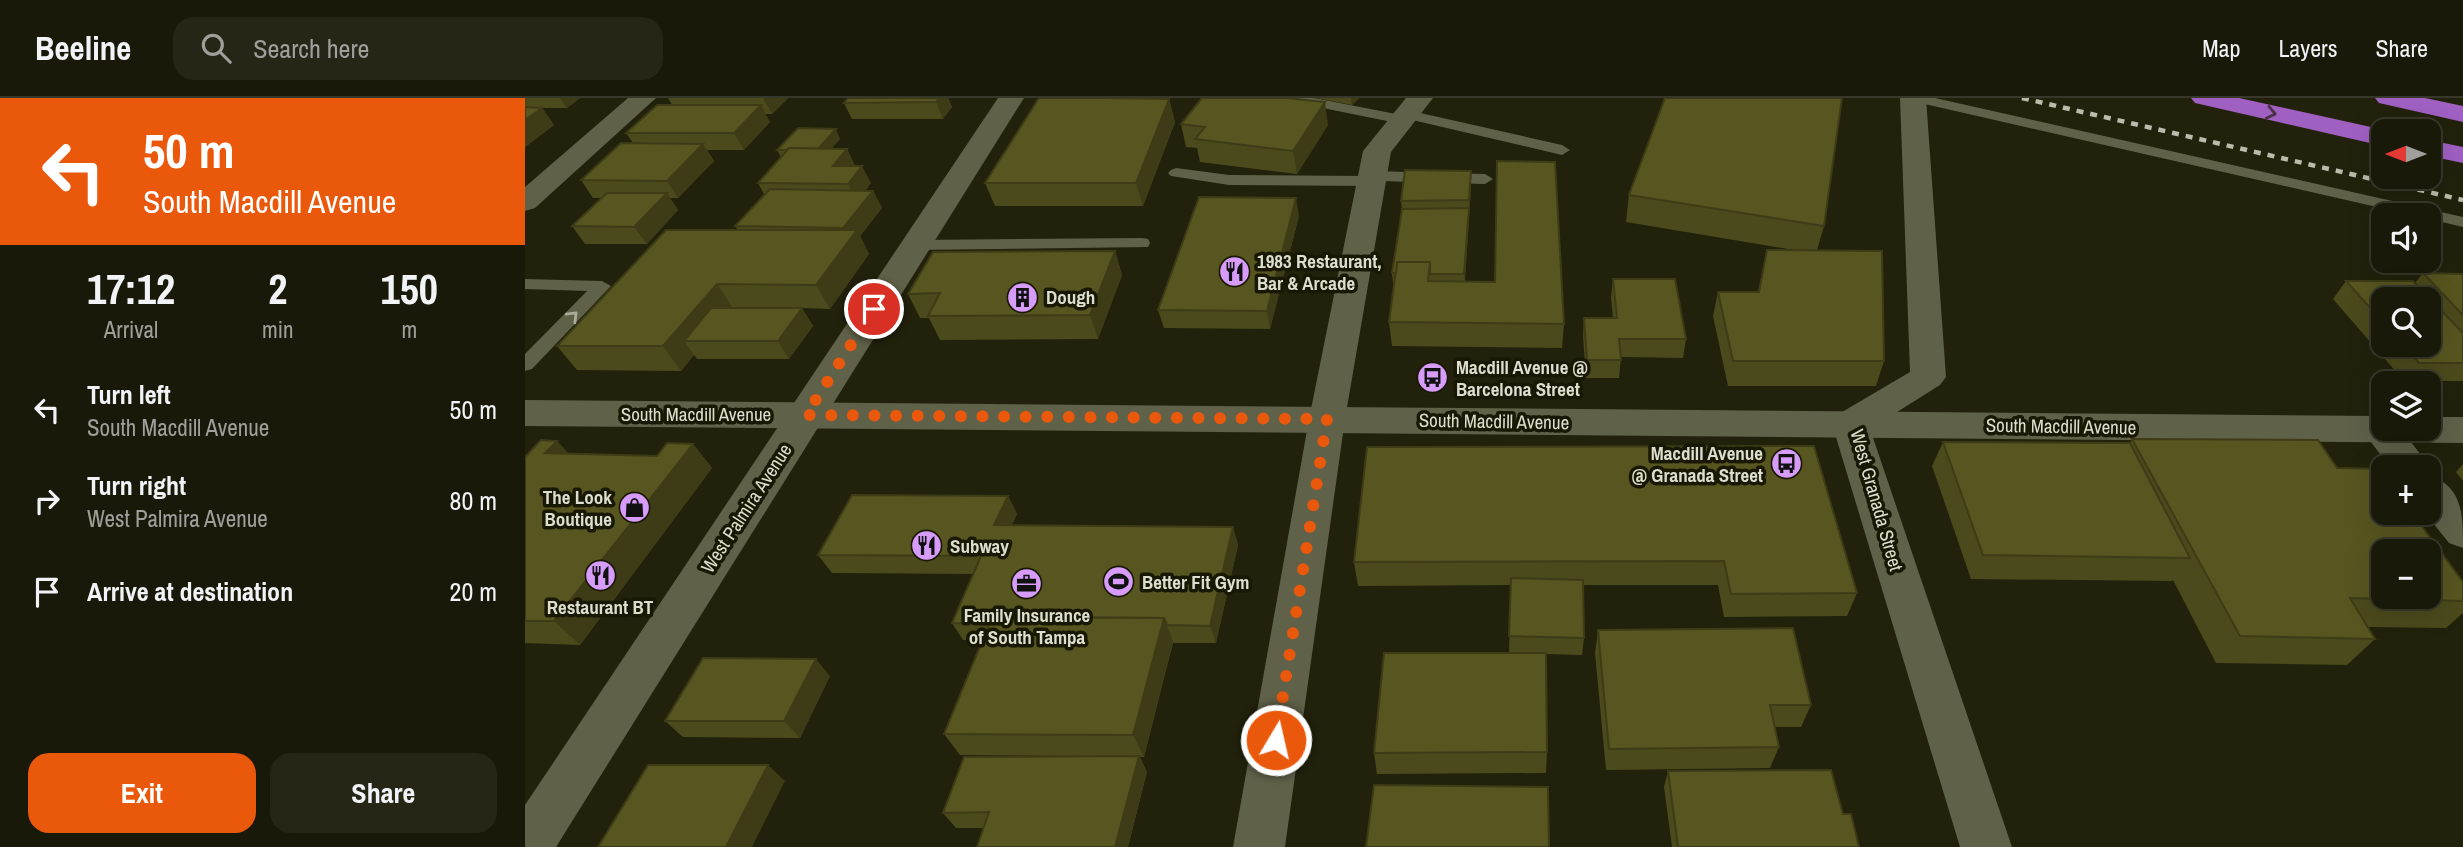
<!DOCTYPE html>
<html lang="en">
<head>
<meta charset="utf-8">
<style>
  :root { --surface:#191909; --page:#262617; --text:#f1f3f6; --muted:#9fa09c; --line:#37382a; --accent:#ea580c }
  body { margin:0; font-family:"Archivo Narrow",sans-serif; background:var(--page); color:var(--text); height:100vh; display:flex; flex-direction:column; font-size:26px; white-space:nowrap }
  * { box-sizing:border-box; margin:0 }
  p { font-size:23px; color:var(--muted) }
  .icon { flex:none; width:38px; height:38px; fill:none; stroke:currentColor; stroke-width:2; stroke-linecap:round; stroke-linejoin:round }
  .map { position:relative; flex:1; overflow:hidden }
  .sheet { display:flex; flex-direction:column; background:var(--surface); width:525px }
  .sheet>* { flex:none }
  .guide { background:#ea580c; color:#fff; overflow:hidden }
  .needle { width:46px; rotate:270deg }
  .controls { position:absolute; left:1846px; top:21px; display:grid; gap:14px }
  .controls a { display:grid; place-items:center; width:70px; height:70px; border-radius:14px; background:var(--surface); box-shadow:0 7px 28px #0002,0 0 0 2px var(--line); font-size:35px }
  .pin { position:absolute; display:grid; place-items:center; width:60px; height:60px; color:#fff; margin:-30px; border:4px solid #fff; border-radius:50%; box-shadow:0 2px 7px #0007 }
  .me { position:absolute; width:77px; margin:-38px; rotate:9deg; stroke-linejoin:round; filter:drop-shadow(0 0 5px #0008) }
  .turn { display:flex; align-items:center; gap:24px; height:147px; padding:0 28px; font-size:32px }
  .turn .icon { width:91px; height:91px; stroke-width:2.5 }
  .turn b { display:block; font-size:49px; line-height:60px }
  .eta { display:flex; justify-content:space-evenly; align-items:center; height:119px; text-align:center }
  .eta b { font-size:42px; font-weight:700; line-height:49px }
  .button { display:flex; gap:14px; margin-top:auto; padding:14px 28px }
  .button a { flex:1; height:80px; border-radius:21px; background:var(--accent); color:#fff; font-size:28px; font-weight:700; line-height:80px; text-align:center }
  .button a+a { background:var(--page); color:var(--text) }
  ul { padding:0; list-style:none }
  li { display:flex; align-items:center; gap:21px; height:91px; padding:0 28px }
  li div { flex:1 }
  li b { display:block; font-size:26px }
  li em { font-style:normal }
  header { display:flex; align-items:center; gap:42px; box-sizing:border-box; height:98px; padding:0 35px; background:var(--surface); border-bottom:2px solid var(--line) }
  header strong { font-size:33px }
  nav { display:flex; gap:38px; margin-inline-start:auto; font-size:24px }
  .search { width:490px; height:63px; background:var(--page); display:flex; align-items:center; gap:18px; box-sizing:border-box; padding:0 24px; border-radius:21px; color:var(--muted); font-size:26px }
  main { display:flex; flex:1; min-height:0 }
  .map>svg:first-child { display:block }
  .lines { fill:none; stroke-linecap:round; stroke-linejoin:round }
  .service { fill:#606149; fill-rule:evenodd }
  .minor { fill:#606149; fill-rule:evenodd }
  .tertiary { fill:#606149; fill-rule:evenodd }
  .motorway { fill:#a060c2; fill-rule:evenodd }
  .rail { stroke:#bcbcad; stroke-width:4.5; stroke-dasharray:7 7; stroke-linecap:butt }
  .wall { fill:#4b4a1c; fill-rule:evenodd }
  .shaded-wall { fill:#3d3c16 }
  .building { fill:#575620; stroke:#3d3c16; stroke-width:2; fill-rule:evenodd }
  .oneway { stroke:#483146 }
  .oneway2 { stroke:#abab9a }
  .route { stroke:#ea580c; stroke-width:12; stroke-dasharray:0 21.6 }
  .labels { text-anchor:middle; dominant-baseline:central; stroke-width:7; stroke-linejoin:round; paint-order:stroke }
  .poi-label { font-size:19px; font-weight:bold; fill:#ddddd0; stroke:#181804; text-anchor:start }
  .street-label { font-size:19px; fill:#ddddd0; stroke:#181804 }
</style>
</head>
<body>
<header>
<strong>Beeline</strong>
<div class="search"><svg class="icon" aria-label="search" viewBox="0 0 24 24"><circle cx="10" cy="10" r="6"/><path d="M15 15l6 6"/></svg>Search here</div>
<nav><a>Map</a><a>Layers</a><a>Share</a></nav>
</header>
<main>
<section class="sheet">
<div class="guide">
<div class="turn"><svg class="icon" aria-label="left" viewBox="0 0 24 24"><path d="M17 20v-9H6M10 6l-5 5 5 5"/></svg><div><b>50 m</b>South Macdill Avenue</div></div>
</div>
<div class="eta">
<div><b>17:12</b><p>Arrival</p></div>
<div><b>2</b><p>min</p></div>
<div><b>150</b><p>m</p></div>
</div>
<ul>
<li><svg class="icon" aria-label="left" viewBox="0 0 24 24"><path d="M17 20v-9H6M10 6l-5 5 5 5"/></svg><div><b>Turn left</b><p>South Macdill Avenue</p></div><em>50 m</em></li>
<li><svg class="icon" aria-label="right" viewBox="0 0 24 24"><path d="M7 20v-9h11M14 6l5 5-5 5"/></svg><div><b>Turn right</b><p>West Palmira Avenue</p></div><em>80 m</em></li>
<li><svg class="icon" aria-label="arrive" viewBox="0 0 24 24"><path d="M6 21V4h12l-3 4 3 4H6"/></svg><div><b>Arrive at destination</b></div><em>20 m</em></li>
</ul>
<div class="button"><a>Exit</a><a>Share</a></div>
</section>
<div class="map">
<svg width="1938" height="749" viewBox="0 0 1938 749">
  <rect width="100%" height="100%" fill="#21210c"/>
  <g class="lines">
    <g class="service">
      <path d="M 761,0 L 789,0 L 876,17 L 877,13 L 882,12 L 1037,47 L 1045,52 L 1037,57 L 883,21 L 882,25 L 877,26 L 768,4 Z"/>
      <path d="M 1384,0 L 1410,0 L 1938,119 L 1938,129 L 1904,121 L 1904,117 L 1887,117 L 1391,4 Z"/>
      <path d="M 651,70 L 704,77 L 839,78 L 847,73 L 960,76 L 968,81 L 960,86 L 854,83 L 846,88 L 704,87 L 646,78 L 643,75 L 646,72 Z"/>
      <path d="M 617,140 L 623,141 L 625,145 L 623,149 L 391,152 L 383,147 L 391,142 Z"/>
      <path d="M 0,181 L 77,183 L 86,188 L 7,271 L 0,273 L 0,256 L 62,193 L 0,191 Z"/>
    </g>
    <g class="minor">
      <path d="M 103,0 L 131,0 L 10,110 L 0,113 L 0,89 Z"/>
      <path d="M 473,0 L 499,0 L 31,749 L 0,749 L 0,707 Z"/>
      <path d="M 881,0 L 908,0 L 866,54 L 820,321 L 760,749 L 708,749 L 784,321 L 838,53 Z"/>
      <path d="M 1375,0 L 1401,0 L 1421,279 L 1415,287 L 1345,331 L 1487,749 L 1435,749 L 1307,326 L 1312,317 L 1385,274 Z"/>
      <path d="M 1855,318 L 1858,319 L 1858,331 L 1876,331 L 1905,369 L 1904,371 L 1865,369 L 1836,331 L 1842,322 Z"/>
      <path d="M 1904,377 C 1938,389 1938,416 1938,450 L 1924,445 L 1900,415 L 1904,415 Z"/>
    </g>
    <path class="tertiary" d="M 0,302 L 1858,318 L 1858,331 L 1904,331 L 1904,319 L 1938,319 L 1938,345 L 0,328 Z"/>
    <g class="motorway">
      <path d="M 1666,0 L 1714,0 L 1864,33 L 1858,33 L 1858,48 L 1670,5 Z"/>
      <path d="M 1850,0 L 1900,0 L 1938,8 L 1938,24 L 1854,5 Z"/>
      <path d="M 1904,42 L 1938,49 L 1938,65 L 1904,58 Z"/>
    </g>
    <path class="rail" d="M 1497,0 L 1938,102"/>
  </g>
  <g class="wall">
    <path d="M 0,0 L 55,0 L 42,10 L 17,10 L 29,27 L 0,49 Z"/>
    <path d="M 143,0 L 263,0 L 247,16 L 240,16 L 245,24 L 219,52 L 182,52 L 189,63 L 153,100 L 145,100 L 153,112 L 122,146 L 60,146 L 47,128 L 77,100 L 68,100 L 56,82 L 108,45 L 101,35 L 147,7 Z"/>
    <path d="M 323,0 L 423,0 L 427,9 L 418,21 L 327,21 L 319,5 Z"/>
    <path d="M 791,0 L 834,0 L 827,7 Z"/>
    <path d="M 644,1 L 650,24 L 618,108 L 470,108 L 460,85 Z"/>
    <path d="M 656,26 L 803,27 L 772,76 L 675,64 L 672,50 L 661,49 Z"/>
    <path d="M 315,41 L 306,51 L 322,51 L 330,68 L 346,85 L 340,93 L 348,93 L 357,110 L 335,138 L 344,156 L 305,211 L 277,210 L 288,228 L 264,261 L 172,261 L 169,257 L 156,273 L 52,272 L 32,248 L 213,132 L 210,128 L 239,96 L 233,85 L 256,59 L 252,52 Z"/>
    <path d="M 946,73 L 946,90 L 940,183 L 1039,226 L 1037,250 L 867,248 L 864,224 L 870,185 L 868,185 L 867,175 L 877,111 L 876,103 Z"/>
    <path d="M 1104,97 L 1299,128 L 1292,152 L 1359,263 L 1351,288 L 1203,288 L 1188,218 L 1193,194 L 1233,194 L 1242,152 L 1269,152 L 1101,124 Z"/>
    <path d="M 774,118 L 745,231 L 639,230 L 633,212 Z"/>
    <path d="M 590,153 L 597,177 L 573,241 L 415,242 L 404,220 L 395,220 L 383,196 Z"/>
    <path d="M 1898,175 L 1938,176 L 1938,283 L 1879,283 L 1808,201 L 1821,183 L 1890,185 ZM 1858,201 L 1904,247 L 1858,247 Z"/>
    <path d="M 1088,181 L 1161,241 L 1158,260 L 1096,259 L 1094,280 L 1061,280 L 1058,238 L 1059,220 L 1088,220 L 1086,199 Z"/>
    <path d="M 1607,341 L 1812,370 L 1938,484 L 1938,515 L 1921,530 L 1843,529 L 1850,541 L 1822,567 L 1691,565 L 1648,482 L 1647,483 L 1446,481 L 1407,368 L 1418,344 L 1605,345 Z"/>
    <path d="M 32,343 L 43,355 L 132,358 L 168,346 L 187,370 L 55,547 L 0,545 L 0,359 Z"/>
    <path d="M 842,349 L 1332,495 L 1322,518 L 1199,519 L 1193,487 L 1058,487 L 1059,540 L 1057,557 L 1021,556 L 1022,654 L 1021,675 L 852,676 L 849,655 L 984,555 L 986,487 L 833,488 L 829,464 Z"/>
    <path d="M 1938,366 L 1938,383 L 1931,374 Z"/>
    <path d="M 483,398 L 492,416 L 486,428 L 708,429 L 713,447 L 691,545 L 648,545 L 619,659 L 615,659 L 622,674 L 603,749 L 452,749 L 459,730 L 431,730 L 418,715 L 546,658 L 435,657 L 419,636 L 457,543 L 438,542 L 427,525 L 449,476 L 307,475 L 293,457 Z"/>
    <path d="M 1073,532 L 1286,607 L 1276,629 L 1250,629 L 1254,649 L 1245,670 L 1081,672 L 1070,555 Z"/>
    <path d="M 305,578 L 275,640 L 158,639 L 140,623 Z"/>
    <path d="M 1143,673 L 1318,716 L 1334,749 L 1147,749 L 1139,689 Z"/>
  </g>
  <g class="shaded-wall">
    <path d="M 35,0 L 55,0 L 42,10 Z"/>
    <path d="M 238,0 L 263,0 L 247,16 Z"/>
    <path d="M 413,0 L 423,0 L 427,9 L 418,21 L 411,4 Z"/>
    <path d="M 826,0 L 834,0 L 827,7 Z"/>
    <path d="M 644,1 L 650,24 L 618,108 L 611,85 Z"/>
    <path d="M 800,4 L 803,27 L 772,76 L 768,53 Z"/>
    <path d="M 236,7 L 245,24 L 219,52 L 209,35 Z"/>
    <path d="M 17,10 L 29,27 L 0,49 L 0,22 Z"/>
    <path d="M 311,31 L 315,41 L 295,62 L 291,53 Z"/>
    <path d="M 178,46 L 189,63 L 153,100 L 142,83 Z"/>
    <path d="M 322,51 L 330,69 L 308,68 Z"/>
    <path d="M 337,68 L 346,85 L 332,103 L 323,86 Z"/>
    <path d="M 946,73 L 946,90 L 939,186 L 939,176 Z"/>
    <path d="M 348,93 L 357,110 L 335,138 L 344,156 L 305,211 L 291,187 L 324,142 L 318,130 Z"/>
    <path d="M 142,95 L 153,112 L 122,146 L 109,129 Z"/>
    <path d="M 771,100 L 774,118 L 745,231 L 742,213 Z"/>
    <path d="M 590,153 L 597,177 L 573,241 L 565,217 Z"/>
    <path d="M 192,186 L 208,210 L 159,243 L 169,257 L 156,273 L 138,248 Z"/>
    <path d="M 277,210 L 288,228 L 264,261 L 253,243 Z"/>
    <path d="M 32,343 L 54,367 L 20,355 Z"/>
    <path d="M 168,346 L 187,370 L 55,547 L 29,523 Z"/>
    <path d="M 483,398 L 492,416 L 479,445 L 469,427 Z"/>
    <path d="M 708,429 L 713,447 L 691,545 L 685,528 Z"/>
    <path d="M 639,520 L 648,543 L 619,659 L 608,637 Z"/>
    <path d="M 291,561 L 305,578 L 275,640 L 259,623 Z"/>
    <path d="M 614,658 L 622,674 L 603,749 L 590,749 Z"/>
    <path d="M 243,667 L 260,683 L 227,749 L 201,749 Z"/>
  </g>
  <g class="building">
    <path d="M 323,0 L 414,0 L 411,4 L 319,5 Z"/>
    <path d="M 514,0 L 580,0 L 644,1 L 611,85 L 460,85 Z"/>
    <path d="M 677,0 L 761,0 L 800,4 L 768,53 L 670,41 L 680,29 L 656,26 Z"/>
    <path d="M 1140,0 L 1317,0 L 1299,128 L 1104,97 Z"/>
    <path d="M 132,7 L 236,7 L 209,35 L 101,35 Z"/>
    <path d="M 0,9 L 17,10 L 0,22 Z"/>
    <path d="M 273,30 L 311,31 L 293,51 L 264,50 L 262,52 L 252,52 Z"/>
    <path d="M 96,45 L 178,46 L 142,83 L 56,82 Z"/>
    <path d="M 264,50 L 322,51 L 308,68 L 337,68 L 323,86 L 233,85 Z"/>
    <path d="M 972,63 L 1030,64 L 1039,226 L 864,224 L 872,164 L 905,164 L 903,183 L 970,184 Z"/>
    <path d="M 880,72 L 946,73 L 944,102 L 876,103 Z"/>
    <path d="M 245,91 L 348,93 L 318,130 L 210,128 Z"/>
    <path d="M 82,95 L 142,95 L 109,129 L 47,128 Z"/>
    <path d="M 674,99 L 771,100 L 742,213 L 633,212 Z"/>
    <path d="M 944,110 L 939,176 L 905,176 L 905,164 L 872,164 L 871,175 L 867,175 L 877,111 Z"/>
    <path d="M 141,132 L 332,132 L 291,187 L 192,186 L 138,248 L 32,248 Z"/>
    <path d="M 1242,152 L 1357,153 L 1359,263 L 1208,263 L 1193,194 L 1234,194 Z"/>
    <path d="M 590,153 L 565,217 L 403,218 L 415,195 L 383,196 L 408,154 Z"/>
    <path d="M 1898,175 L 1938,176 L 1938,217 Z"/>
    <path d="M 1088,181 L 1150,181 L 1161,241 L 1094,241 L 1096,262 L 1062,262 L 1059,220 L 1092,220 Z"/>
    <path d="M 1821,183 L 1888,183 L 1938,235 L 1938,265 L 1894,265 L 1878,247 L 1904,247 L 1904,201 L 1858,201 L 1858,224 Z"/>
    <path d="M 186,210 L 277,210 L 253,243 L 159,243 Z"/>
    <path d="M 1607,341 L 1793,342 L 1812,370 L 1855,371 L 1858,376 L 1858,415 L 1887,415 L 1938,484 L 1938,503 L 1825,500 L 1850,541 L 1715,538 ZM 1858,453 L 1904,453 L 1904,499 L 1858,499 Z"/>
    <path d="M 16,342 L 32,343 L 20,355 L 132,358 L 142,345 L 168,346 L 29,523 L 0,523 L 0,359 Z"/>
    <path d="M 1418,344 L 1605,345 L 1665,460 L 1458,457 Z"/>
    <path d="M 1289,348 L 1332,495 L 1206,496 L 1199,463 L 829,464 L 842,349 Z"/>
    <path d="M 327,397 L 483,398 L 469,427 L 708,429 L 685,528 L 642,527 L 639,520 L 467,519 L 464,526 L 427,525 L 456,458 L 293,457 Z"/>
    <path d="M 986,480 L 1058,482 L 1059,540 L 984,538 Z"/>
    <path d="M 467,519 L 639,520 L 608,637 L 419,636 Z"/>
    <path d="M 1268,530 L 1286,607 L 1245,607 L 1254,649 L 1084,651 L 1073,532 Z"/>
    <path d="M 859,555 L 1021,555 L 1022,654 L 849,655 Z"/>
    <path d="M 178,560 L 291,561 L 259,623 L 140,623 Z"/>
    <path d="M 614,658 L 590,749 L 452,749 L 464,714 L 418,715 L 439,659 Z"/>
    <path d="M 123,667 L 243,667 L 201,749 L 73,749 Z"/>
    <path d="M 1306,672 L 1318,716 L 1326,716 L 1334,749 L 1153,749 L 1143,673 Z"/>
    <path d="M 849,687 L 1023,689 L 1024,749 L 841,749 Z"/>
  </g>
  <defs><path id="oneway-chevron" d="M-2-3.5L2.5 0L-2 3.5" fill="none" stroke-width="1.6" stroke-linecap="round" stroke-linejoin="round" transform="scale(1.75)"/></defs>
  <use class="oneway" href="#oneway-chevron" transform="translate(1746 15) rotate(12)"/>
  <use class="oneway2" href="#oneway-chevron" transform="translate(48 218) rotate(-45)"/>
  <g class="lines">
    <path class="route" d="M 349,211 L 281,317 L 802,321 L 751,642"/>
  </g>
  <defs>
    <symbol id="restaurant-disc" viewBox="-11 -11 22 22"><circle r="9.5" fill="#d79bf9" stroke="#181804"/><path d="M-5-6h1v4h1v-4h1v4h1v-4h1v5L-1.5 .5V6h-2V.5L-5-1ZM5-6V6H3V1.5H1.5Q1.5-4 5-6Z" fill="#111"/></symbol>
    <symbol id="building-disc" viewBox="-11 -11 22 22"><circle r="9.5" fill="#d79bf9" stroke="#181804"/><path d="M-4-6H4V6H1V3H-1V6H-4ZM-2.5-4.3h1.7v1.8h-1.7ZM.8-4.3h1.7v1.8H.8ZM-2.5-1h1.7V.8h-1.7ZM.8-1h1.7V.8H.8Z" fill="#111"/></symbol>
    <symbol id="bus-disc" viewBox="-11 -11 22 22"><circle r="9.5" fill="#d79bf9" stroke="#181804"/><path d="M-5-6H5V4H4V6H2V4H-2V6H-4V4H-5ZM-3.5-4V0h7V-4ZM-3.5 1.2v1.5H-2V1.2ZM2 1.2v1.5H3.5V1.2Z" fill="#111"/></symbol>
    <symbol id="shop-disc" viewBox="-11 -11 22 22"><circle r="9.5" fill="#d79bf9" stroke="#181804"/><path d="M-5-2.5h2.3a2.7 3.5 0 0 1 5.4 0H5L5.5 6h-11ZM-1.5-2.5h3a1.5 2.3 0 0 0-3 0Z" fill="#111"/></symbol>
    <symbol id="stadium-disc" viewBox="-11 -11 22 22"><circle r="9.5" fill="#d79bf9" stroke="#181804"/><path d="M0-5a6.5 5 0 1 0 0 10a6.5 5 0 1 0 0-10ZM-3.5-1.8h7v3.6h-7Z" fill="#111"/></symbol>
    <symbol id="office-disc" viewBox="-11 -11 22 22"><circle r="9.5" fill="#d79bf9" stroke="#181804"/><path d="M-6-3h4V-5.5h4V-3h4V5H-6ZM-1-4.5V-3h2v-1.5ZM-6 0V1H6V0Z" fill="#111"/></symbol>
  </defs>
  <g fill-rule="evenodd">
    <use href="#restaurant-disc" x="692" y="156" width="35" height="35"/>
    <use href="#building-disc" x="480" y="182" width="35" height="35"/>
    <use href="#bus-disc" x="890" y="262" width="35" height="35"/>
    <use href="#bus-disc" x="1244" y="348" width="35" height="35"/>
    <use href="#shop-disc" x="92" y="392" width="35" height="35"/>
    <use href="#restaurant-disc" x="384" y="430" width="35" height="35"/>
    <use href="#restaurant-disc" x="58" y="460" width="35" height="35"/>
    <use href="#stadium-disc" x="576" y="466" width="35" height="35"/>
    <use href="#office-disc" x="484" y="468" width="35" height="35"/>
  </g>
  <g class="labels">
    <g class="poi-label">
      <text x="732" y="163">1983 Restaurant,<tspan x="732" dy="22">Bar &amp; Arcade</tspan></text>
      <text x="521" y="199">Dough</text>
      <text x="931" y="269">Macdill Avenue @<tspan x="931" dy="22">Barcelona Street</tspan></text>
      <text x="1238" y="355" text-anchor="end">Macdill Avenue<tspan x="1238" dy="22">@ Granada Street</tspan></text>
      <text x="87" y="399" text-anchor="end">The Look<tspan x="87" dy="22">Boutique</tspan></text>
      <text x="425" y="448">Subway</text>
      <text x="617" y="484">Better Fit Gym</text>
      <text x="75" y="509" text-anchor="middle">Restaurant BT</text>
      <text x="502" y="517" text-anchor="middle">Family Insurance<tspan x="502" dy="22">of South Tampa</tspan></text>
    </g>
    <g class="street-label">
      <text x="171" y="316">South Macdill Avenue</text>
      <text transform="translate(969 323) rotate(1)">South Macdill Avenue</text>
      <text transform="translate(1536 328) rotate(1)">South Macdill Avenue</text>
      <text transform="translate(1352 402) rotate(74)">West Granada Street</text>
      <text transform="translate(221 410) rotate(-57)">West Palmira Avenue</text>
    </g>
  </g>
</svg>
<div class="controls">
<a><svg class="needle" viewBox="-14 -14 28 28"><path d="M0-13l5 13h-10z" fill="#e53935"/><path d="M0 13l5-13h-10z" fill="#9fa09c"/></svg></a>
<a><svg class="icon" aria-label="sound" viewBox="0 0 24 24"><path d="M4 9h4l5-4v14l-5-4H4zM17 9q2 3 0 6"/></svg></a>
<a><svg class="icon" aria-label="search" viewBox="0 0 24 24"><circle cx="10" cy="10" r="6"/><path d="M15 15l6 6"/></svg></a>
<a><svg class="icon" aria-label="layers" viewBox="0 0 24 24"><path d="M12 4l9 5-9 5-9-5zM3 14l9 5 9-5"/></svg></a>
<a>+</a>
<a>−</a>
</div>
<div class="pin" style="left:349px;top:211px;background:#d93025"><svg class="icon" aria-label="arrive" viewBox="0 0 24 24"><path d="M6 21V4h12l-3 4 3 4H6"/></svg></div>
<svg class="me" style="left:751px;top:642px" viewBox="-20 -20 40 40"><circle r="17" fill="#ea580c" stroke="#fff" stroke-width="3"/><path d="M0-11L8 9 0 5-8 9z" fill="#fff"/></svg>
</div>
</main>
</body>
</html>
